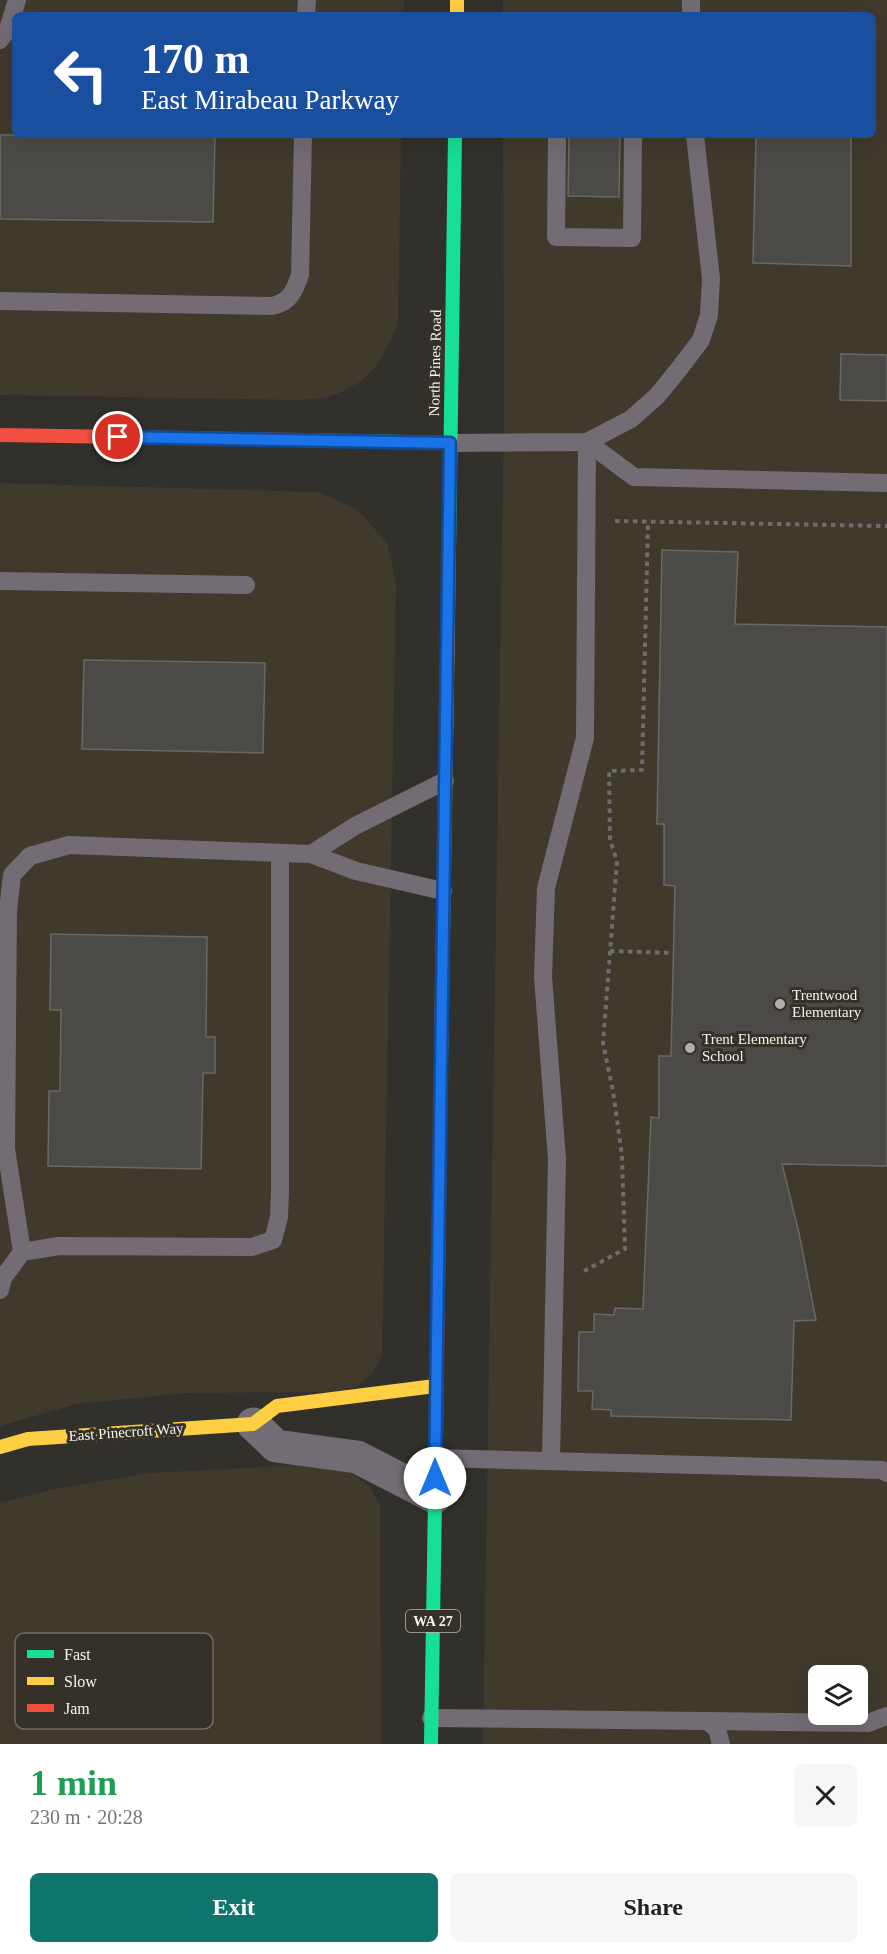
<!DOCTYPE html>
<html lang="en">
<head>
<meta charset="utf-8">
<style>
  :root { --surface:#fff; --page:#f6f6f6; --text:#202124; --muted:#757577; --accent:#0f766e }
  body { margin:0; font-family:Georgia,serif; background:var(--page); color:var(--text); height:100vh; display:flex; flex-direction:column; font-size:22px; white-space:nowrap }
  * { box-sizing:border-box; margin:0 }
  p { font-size:20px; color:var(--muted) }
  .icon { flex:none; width:33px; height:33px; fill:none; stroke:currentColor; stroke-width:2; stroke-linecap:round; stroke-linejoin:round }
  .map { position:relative; height:1744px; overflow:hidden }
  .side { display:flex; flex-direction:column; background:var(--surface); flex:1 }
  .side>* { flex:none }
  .hud { position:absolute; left:12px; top:12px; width:864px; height:126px; border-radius:9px; box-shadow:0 6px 24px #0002; background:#1a4fa0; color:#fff; overflow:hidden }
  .buttons { position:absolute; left:808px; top:1665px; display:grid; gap:12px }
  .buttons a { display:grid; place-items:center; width:60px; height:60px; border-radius:9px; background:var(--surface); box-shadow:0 6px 24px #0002; font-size:30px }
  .pin { position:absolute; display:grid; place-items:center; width:51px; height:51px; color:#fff; margin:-26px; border:3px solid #fff; border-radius:50%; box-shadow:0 2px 6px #0007 }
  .me { position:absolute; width:66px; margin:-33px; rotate:0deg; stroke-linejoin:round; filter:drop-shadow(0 0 4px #0008) }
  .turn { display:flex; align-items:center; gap:21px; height:126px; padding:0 30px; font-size:27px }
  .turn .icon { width:78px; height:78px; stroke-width:2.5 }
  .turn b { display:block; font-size:42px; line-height:51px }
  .round { display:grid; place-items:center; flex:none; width:63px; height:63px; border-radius:9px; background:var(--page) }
  .summary { display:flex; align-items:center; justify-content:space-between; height:102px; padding:0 30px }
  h1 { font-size:36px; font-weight:800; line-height:45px; color:#1e9e55 }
  .cta { display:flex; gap:12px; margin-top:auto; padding:12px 30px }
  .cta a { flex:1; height:69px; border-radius:9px; background:var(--accent); color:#fff; font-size:24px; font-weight:800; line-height:69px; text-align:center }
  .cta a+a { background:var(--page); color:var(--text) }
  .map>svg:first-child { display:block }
  .built { fill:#3f3a2c; fill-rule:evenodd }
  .building { fill:#4c4a46; stroke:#6a6864; stroke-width:1.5 }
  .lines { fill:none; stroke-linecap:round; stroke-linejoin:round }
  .path { stroke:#6f6c6e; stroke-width:4; stroke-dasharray:4.5 4.5; stroke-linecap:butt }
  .lane { stroke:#736c75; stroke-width:18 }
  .street { stroke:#736c75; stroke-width:33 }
  .fast { stroke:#16e098; stroke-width:14 }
  .slow { stroke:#ffcf43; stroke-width:14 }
  .jam { stroke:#f24e42; stroke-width:14 }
  .route-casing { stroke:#114b97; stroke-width:15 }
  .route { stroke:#1a73e8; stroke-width:10 }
  .poi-dot { fill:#b1afaa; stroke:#353128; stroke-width:2 }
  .labels { text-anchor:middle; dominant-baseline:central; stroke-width:6; stroke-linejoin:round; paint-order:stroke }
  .shield { fill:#353128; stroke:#bcbab3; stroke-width:1.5 }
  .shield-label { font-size:14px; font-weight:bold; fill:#f6f4ee }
  .street-label { font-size:15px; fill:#f6f4ee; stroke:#353128 }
  .poi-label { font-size:15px; fill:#f6f4ee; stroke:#353128; text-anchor:start }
  .key { fill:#353128; stroke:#6f6c63; stroke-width:1.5 }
  .key-label { font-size:16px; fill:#f6f4ee }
</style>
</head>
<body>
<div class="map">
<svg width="887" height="1744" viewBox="0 0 887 1744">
  <rect width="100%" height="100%" fill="#32302b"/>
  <g class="built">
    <path d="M 0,0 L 404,0 L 403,15 L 15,15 L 15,135 L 401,135 L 398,323 L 391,341 L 374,369 L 360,382 L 337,394 L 323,398 L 301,400 L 0,395 Z"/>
    <path d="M 503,0 L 887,0 L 887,1744 L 483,1744 L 504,414 L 503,135 L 873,135 L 873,15 L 503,15 ZM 819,1676 L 858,1676 L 858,1714 L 819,1714 Z"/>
    <path d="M 0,483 L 317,492 L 357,509 L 387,543 L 396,582 L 382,1356 L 372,1374 L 356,1387 L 329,1392 L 186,1393 L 77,1404 L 0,1426 Z"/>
    <path d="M 304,1465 L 349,1471 L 371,1488 L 380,1506 L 381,1744 L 0,1744 L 0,1503 L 54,1489 L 149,1473 Z"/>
  </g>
  <g class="building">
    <path d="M 0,135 L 215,135 L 213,222 L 0,219 Z"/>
    <path d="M 569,135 L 620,135 L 619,197 L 568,196 Z"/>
    <path d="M 756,135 L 851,135 L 851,266 L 753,263 Z"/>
    <path d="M 841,354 L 887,355 L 887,401 L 840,400 Z"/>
    <path d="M 662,550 L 738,552 L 735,624 L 887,627 L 887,1166 L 782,1164 L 799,1233 L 816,1320 L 794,1321 L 791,1420 L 611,1416 L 611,1410 L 592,1409 L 593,1391 L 578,1391 L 579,1332 L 594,1332 L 594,1314 L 614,1315 L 615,1308 L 643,1309 L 651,1117 L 659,1118 L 659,1056 L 671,1056 L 675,886 L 664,885 L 664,824 L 657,824 Z"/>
    <path d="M 84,660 L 265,663 L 263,753 L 82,749 Z"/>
    <path d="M 51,934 L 207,937 L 206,1037 L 215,1037 L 215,1073 L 203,1073 L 201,1169 L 48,1166 L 49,1091 L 60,1091 L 61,1010 L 50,1010 Z"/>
  </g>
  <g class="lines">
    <g class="path">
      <path d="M 615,521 L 887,526"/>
      <path d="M 610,951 L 674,953"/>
      <path d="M 584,1271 L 625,1249 L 622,1156 L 613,1091 L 603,1043 L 617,861 L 610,840 L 609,771 L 642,770 L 648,522"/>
    </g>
    <g class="lane">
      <path d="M 306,15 L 307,0"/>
      <path d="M 691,15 L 691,0"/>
      <path d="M 0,40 L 8,29 L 17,0"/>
      <path d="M 557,135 L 556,237 L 632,238 L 633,135"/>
      <path d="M 0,301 L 272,306 C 290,302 294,292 300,275 L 303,135"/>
      <path d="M 587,442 L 634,477 L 887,483"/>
      <path d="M 450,443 L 587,442 L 631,419 L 657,396 L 679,369 L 701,340 L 709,315 L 711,279 L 695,135"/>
      <path d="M 0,581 L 246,585"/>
      <path d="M 443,891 L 356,871 L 311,854 L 355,826 L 445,781"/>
      <path d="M 0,1149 L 6,1149 L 8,910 L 12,875 L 30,856 L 69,845 L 311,854"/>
      <path d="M 6,1149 L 22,1252"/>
      <path d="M 0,1290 L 3,1278 L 22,1252 L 59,1246 L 252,1247 L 273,1240 L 279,1217 L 280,1191 L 280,853"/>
      <path d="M 435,1458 L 882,1470 L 887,1473"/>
      <path d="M 551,1461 L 557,1159 L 543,977 L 546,888 L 585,738 L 587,442"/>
      <path d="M 431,1718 L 707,1721 L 717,1729 L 721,1744"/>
      <path d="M 707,1721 L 868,1723 L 887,1716"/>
    </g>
    <path class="street" d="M 253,1424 L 276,1446 L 357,1457 L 435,1497"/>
    <g class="fast">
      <path d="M 360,441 L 450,443"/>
      <path d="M 448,619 L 455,135"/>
      <path d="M 431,1744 L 436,1440"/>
    </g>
    <g class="slow">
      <path d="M 457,0 L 457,15"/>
      <path d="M 441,1060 L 448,619"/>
      <path d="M 0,1447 L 28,1439 L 253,1424 L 277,1406 L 435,1386"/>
    </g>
    <g class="jam">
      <path d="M 0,435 L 360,441"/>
      <path d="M 436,1440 L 441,1060"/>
    </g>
  </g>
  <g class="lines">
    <defs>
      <path id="route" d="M 118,437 L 450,443 L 435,1478"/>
    </defs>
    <use href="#route" class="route-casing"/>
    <use href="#route" class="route"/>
  </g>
  <g class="poi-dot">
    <circle cx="780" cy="1004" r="6"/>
    <circle cx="690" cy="1048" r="6"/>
  </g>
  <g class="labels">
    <rect class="shield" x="406" y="1610" width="54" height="22" rx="4.5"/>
    <g class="shield-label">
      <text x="433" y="1621">WA 27</text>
    </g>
    <g class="street-label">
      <text transform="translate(435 363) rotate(-89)">North Pines Road</text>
      <text transform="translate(126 1432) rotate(-4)">East Pinecroft Way</text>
    </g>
    <g class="poi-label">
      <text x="792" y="995">Trentwood<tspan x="792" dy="17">Elementary</tspan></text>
      <text x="702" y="1039">Trent Elementary<tspan x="702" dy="17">School</tspan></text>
    </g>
  </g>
  <rect x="15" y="1633" width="198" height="96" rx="9" class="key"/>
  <rect x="27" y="1650" width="27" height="8" fill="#16e098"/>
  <rect x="27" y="1677" width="27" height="8" fill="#ffcf43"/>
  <rect x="27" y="1704" width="27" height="8" fill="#f24e42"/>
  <g class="key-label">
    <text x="64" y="1660">Fast</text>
    <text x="64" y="1687">Slow</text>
    <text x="64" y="1714">Jam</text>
  </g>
</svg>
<div class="buttons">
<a><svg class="icon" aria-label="layers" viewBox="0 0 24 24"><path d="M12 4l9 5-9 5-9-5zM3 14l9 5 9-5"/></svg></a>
</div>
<div class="pin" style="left:118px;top:437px;background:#d93025"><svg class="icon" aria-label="arrive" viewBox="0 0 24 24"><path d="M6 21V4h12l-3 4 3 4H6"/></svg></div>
<svg class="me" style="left:435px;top:1478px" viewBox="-20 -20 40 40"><circle r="19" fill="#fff"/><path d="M0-13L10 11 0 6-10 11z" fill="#1a73e8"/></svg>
<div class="hud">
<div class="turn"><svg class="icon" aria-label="left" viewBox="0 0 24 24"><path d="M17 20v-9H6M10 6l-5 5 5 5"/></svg><div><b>170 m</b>East Mirabeau Parkway</div></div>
</div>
</div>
<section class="side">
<div class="summary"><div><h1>1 min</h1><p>230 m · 20:28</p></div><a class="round"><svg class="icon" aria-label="close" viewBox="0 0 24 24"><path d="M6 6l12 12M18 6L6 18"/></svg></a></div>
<div class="cta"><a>Exit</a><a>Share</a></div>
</section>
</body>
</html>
